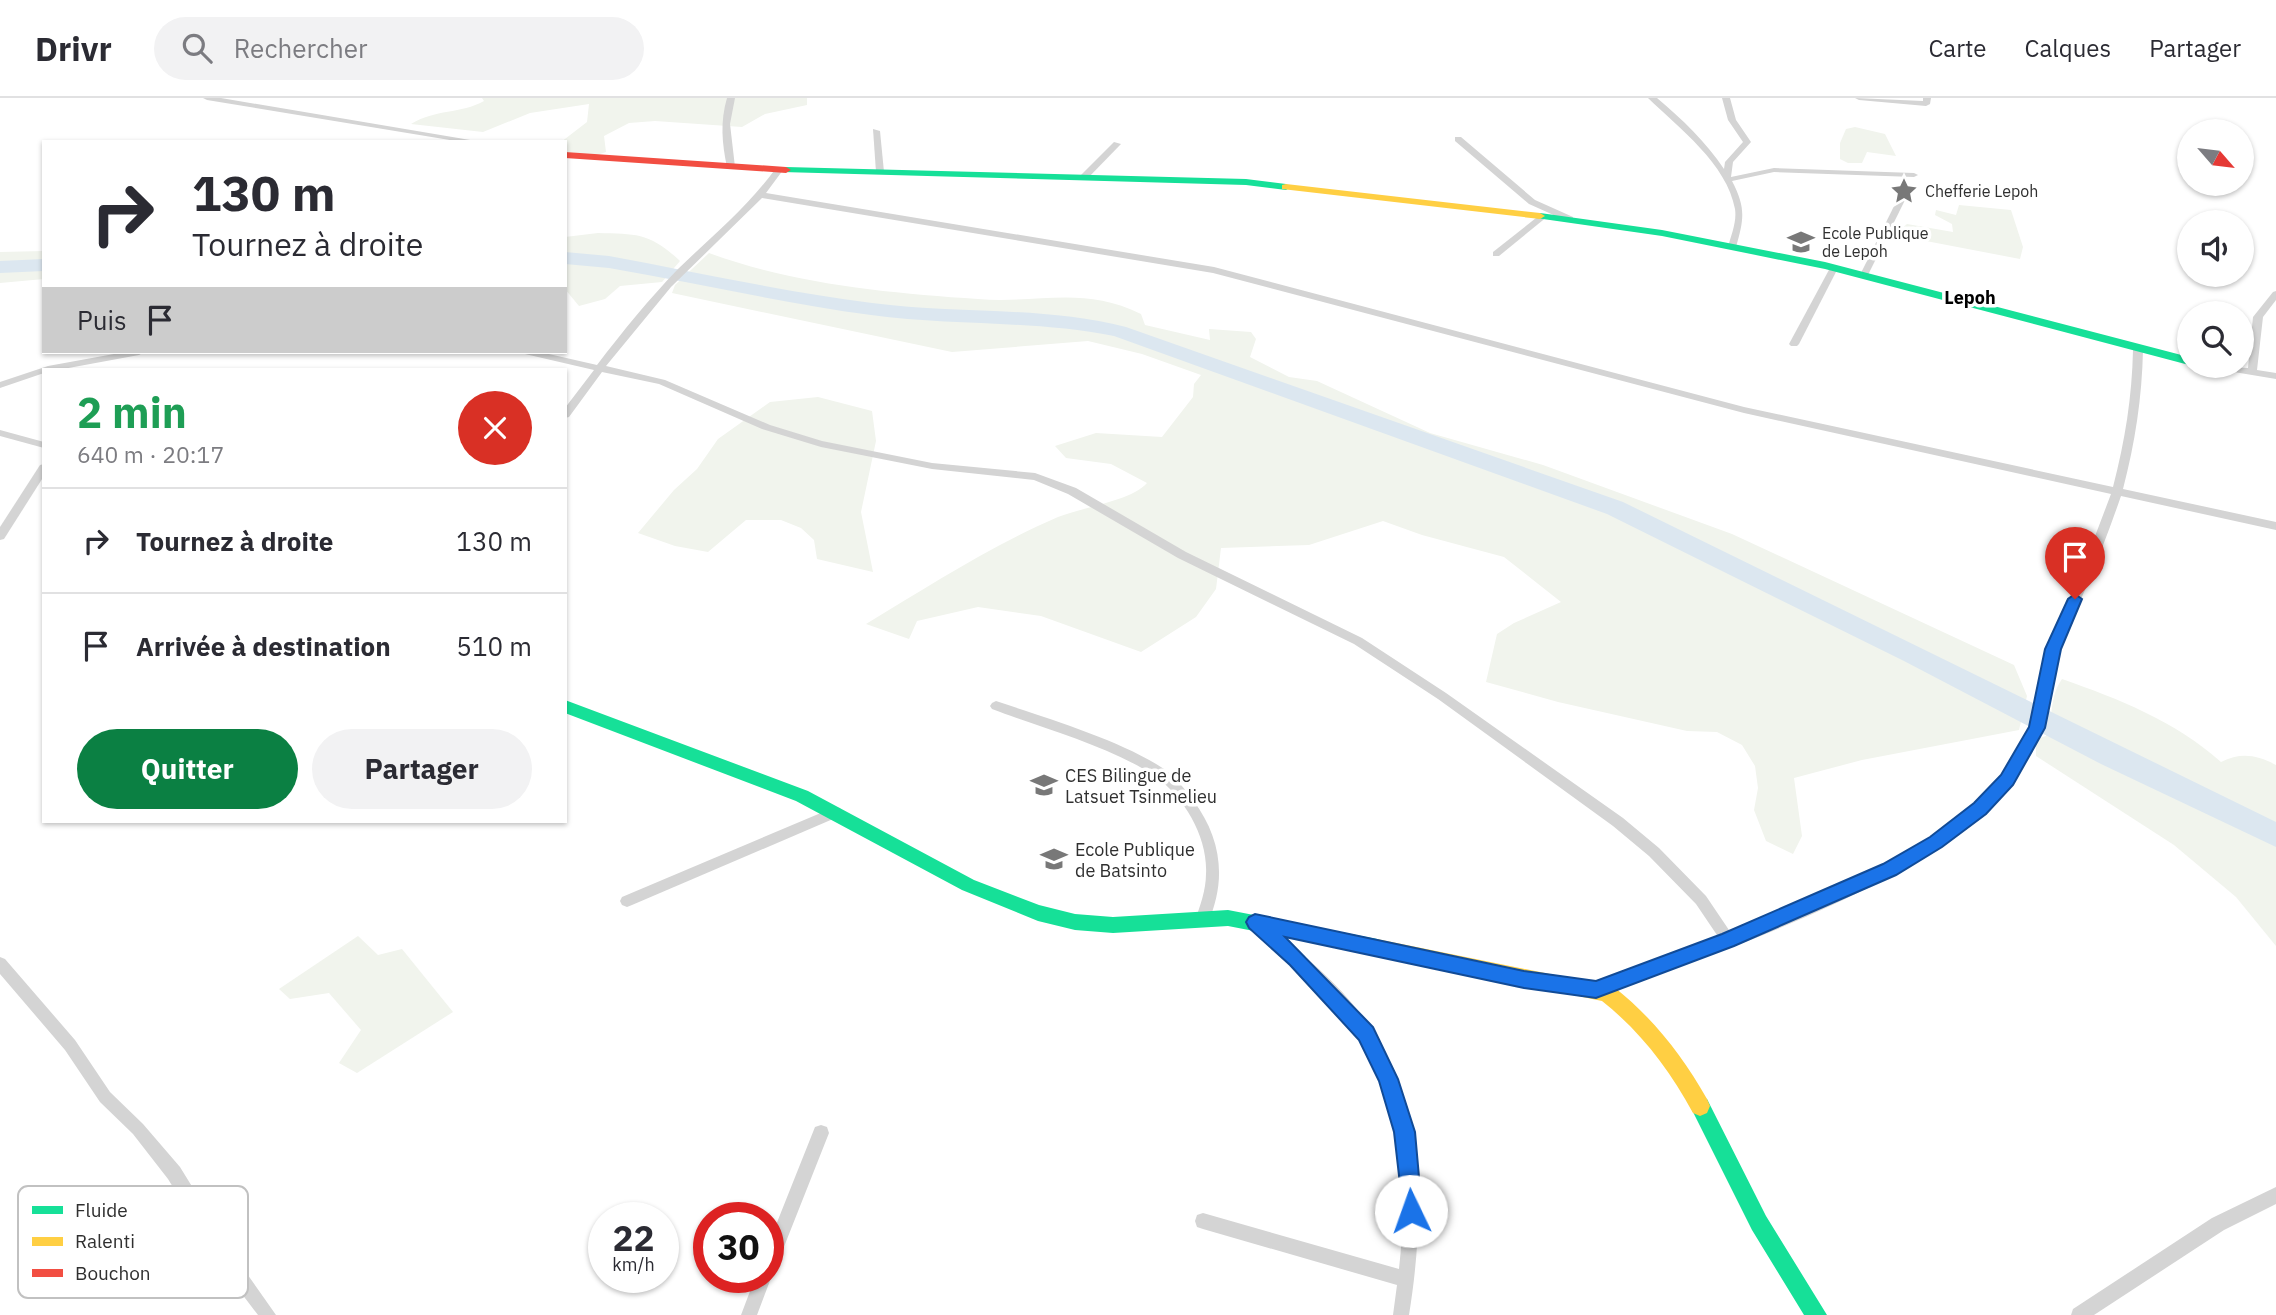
<!DOCTYPE html>
<html lang="fr">
<head>
<meta charset="utf-8">
<style>
  :root { --surface:#fff; --page:#f2f2f3; --text:#2b2b33; --muted:#7c7c81; --line:#e1e1e2; --accent:#0b8043 }
  body { margin:0; font-family:"IBM Plex Sans",sans-serif; background:var(--page); color:var(--text); height:100vh; display:flex; flex-direction:column; font-size:26px; white-space:nowrap }
  * { box-sizing:border-box; margin:0 }
  p { font-size:23px; color:var(--muted) }
  .icon { flex:none; width:38px; height:38px; fill:none; stroke:currentColor; stroke-width:2; stroke-linecap:round; stroke-linejoin:round }
  .map { position:relative; flex:1; overflow:hidden }
  .sheet { position:absolute; left:42px; top:270px; width:525px; height:455px; display:flex; flex-direction:column; background:var(--surface); border-radius:0px; box-shadow:0 2px 5px #0004 }
  .sheet>* { flex:none }
  .guide { position:absolute; left:42px; top:42px; width:525px; height:214px; border-radius:0px; box-shadow:0 2px 5px #0004; background:#fff; color:var(--text); overflow:hidden }
  .needle { width:46px; rotate:118deg }
  .tools { position:absolute; left:2177px; top:21px; display:grid; gap:14px }
  .tools a { display:grid; place-items:center; width:77px; height:77px; border-radius:50%; background:var(--surface); box-shadow:0 2px 5px #0004; font-size:35px }
  .speed { position:absolute; left:588px; top:1104px; display:flex; gap:14px; font-size:35px; font-weight:700; text-align:center }
  .speed>* { display:grid; place-content:center; width:91px; height:91px; border-radius:50%; background:var(--surface); box-shadow:0 2px 5px #0004; line-height:1 }
  .speed small { font-size:18px; font-weight:400 }
  .speed .limit { border:10px solid #d22; background:#fff; color:#111 }
  .pin { position:absolute; display:grid; place-items:center; width:60px; height:60px; color:#fff; margin:-72px -30px; border-radius:50% 50% 50% 0; rotate:-45deg; box-shadow:0 0 7px #0007 }
  .pin .icon { rotate:45deg }
  .me { position:absolute; width:77px; margin:-38px; rotate:357deg; stroke-linejoin:round; filter:drop-shadow(0 0 5px #0008) }
  .turn { display:flex; align-items:center; gap:24px; height:147px; padding:0 35px; font-size:32px }
  .turn .icon { width:91px; height:91px; stroke-width:2.5 }
  .turn b { display:block; font-size:49px; line-height:60px }
  .then { display:flex; align-items:center; height:66px; padding:0 35px; background:#0003; gap:14px; font-size:26px }
  .round { display:grid; place-items:center; flex:none; width:74px; height:74px; border-radius:37px; background:var(--page) }
  .summary { display:flex; align-items:center; justify-content:space-between; height:119px; padding:0 35px }
  h1 { font-size:42px; font-weight:700; line-height:52px; color:#1e9e55 }
  .cta { display:flex; gap:14px; margin-top:auto; padding:14px 35px }
  .cta a { flex:1; height:80px; border-radius:42px; background:var(--accent); color:#fff; font-size:28px; font-weight:700; line-height:80px; text-align:center }
  .cta a+a { background:var(--page); color:var(--text) }
  ul { padding:0; list-style:none }
  li { display:flex; align-items:center; gap:21px; height:105px; padding:0 35px; border-top:2px solid var(--line) }
  li div { flex:1 }
  li b { display:block; font-size:26px }
  li em { font-style:normal }
  header { display:flex; align-items:center; gap:42px; box-sizing:border-box; height:98px; padding:0 35px; background:var(--surface); border-bottom:2px solid var(--line) }
  header strong { font-size:33px }
  nav { display:flex; gap:38px; margin-inline-start:auto; font-size:24px }
  .search { width:490px; height:63px; background:var(--page); display:flex; align-items:center; gap:18px; box-sizing:border-box; padding:0 24px; border-radius:38px; color:var(--muted); font-size:26px }
  .map>svg:first-child { display:block }
  .green { fill:#f1f4ed }
  .lines { fill:none; stroke-linecap:round; stroke-linejoin:round }
  .river { fill:#dce7f0; fill-rule:evenodd }
  .street { fill:#d4d4d4; fill-rule:evenodd }
  .fast { fill:#16e098; fill-rule:evenodd }
  .slow { fill:#ffcf43; fill-rule:evenodd }
  .jam { fill:#f24e42; fill-rule:evenodd }
  .route { fill:#1a73e8; stroke:#114b97; stroke-width:2 }
  .labels { text-anchor:middle; dominant-baseline:central; stroke-width:7; stroke-linejoin:round; paint-order:stroke }
  .far-poi-label { font-size:16px; fill:#303030; stroke:#fff; text-anchor:start }
  .far-quarter-label { font-size:18px; font-weight:bold; fill:#000; stroke:#fff }
  .poi-label { font-size:18px; fill:#303030; stroke:#fff; text-anchor:start }
  .key { fill:#fff; stroke:#c1c1c1; stroke-width:2 }
  .key-label { font-size:19px; fill:#303030 }
</style>
</head>
<body>
<header>
<strong>Drivr</strong>
<div class="search"><svg class="icon" aria-label="search" viewBox="0 0 24 24"><circle cx="10" cy="10" r="6"/><path d="M15 15l6 6"/></svg>Rechercher</div>
<nav><a>Carte</a><a>Calques</a><a>Partager</a></nav>
</header>
<div class="map">
<svg width="2276" height="1217" viewBox="0 0 2276 1217">
  <rect width="100%" height="100%" fill="#fff"/>
  <g class="green">
    <path d="M 482,0 L 807,0 L 807,7 L 765,16 L 742,29 L 655,23 L 629,25 L 604,38 L 606,54 L 597,57 L 565,56 L 565,44 L 561,44 L 587,24 L 589,6 L 530,15 L 483,34 L 411,26 C 435,11 461,16 484,3 Z"/>
    <path d="M 1855,29 L 1885,36 L 1896,58 L 1867,54 L 1862,65 L 1848,65 L 1840,61 L 1840,45 L 1846,31 Z"/>
    <path d="M 1959,107 L 2011,112 L 2023,149 L 2020,161 L 1926,143 L 1899,133 L 1907,126 L 1953,134 L 1952,126 L 1935,117 L 1936,112 L 1956,117 Z"/>
    <path d="M 598,135 C 638,136 650,135 680,163 L 662,184 L 620,188 L 605,201 L 579,208 L 565,191 L 565,139 Z"/>
    <path d="M 44,153 L 44,181 L 0,185 L 0,154 Z"/>
    <path d="M 709,155 C 793,186 888,195 978,201 C 1037,206 1083,187 1141,216 L 1145,227 L 1210,242 L 1209,231 L 1251,234 L 1256,241 L 1250,259 L 1289,279 L 1317,283 L 1430,335 L 1543,367 L 1732,436 L 2014,567 L 2027,598 L 2019,632 L 1862,662 L 1794,680 L 1802,738 L 1793,756 L 1766,743 L 1754,712 L 1758,690 L 1755,668 L 1742,647 L 1717,634 L 1687,633 L 1558,604 L 1486,584 L 1497,536 L 1514,525 L 1561,504 L 1504,459 L 1422,437 L 1383,423 L 1309,447 L 1221,450 L 1216,491 L 1196,519 L 1141,554 L 1041,518 L 978,509 L 917,523 L 909,541 L 866,526 C 929,488 991,448 1058,419 C 1083,409 1131,403 1147,385 L 1111,366 L 1066,360 L 1055,348 L 1096,335 L 1162,339 L 1193,299 L 1194,286 L 1201,277 L 1142,256 L 1088,243 L 952,254 L 672,195 L 675,187 Z"/>
    <path d="M 818,299 L 872,313 L 876,343 L 861,414 L 873,474 L 817,461 L 814,442 L 801,430 L 781,422 L 746,422 L 708,454 L 675,448 L 638,435 L 674,392 L 697,371 L 718,341 L 770,304 Z"/>
    <path d="M 2062,581 C 2119,601 2175,623 2221,664 C 2241,654 2257,657 2276,667 L 2276,848 L 2236,799 L 2174,747 L 2036,658 L 2036,641 L 2046,638 C 2054,618 2049,599 2062,581 Z"/>
    <path d="M 358,838 L 378,857 L 402,851 L 453,914 L 357,975 L 339,965 L 361,932 L 329,895 L 290,901 L 279,891 Z"/>
  </g>
  <g class="lines">
    <g class="river">
      <path d="M 565,154 L 609,158 C 696,174 784,194 872,205 C 956,216 1043,208 1126,229 L 1623,404 L 2276,724 L 2276,749 L 2101,666 L 1904,563 L 1607,416 L 1114,238 C 1034,222 952,228 871,217 C 783,205 696,185 609,170 L 565,166 Z"/>
      <path d="M 44,161 L 44,173 L 0,175 L 0,163 Z"/>
    </g>
    <g class="street">
      <path d="M 203,0 L 221,0 L 482,44 L 462,44 L 207,2 Z"/>
      <path d="M 727,0 L 735,0 L 730,26 L 735,69 L 731,71 L 727,69 C 722,45 720,24 727,0 Z"/>
      <path d="M 1648,0 L 1657,0 C 1682,21 1706,44 1724,71 L 1725,64 L 1743,44 L 1728,22 L 1722,0 L 1730,0 L 1736,22 L 1751,44 L 1733,64 L 1731,79 L 1774,70 L 1914,75 L 1918,77 L 1914,79 L 1774,74 L 1732,83 C 1746,110 1744,121 1736,149 L 1729,151 L 1728,149 C 1731,137 1737,124 1735,111 C 1727,66 1679,30 1648,0 Z"/>
      <path d="M 1855,0 L 1923,3 L 1923,0 L 1931,0 L 1930,6 L 1926,8 L 1859,2 Z"/>
      <path d="M 873,31 L 880,33 L 884,74 L 880,76 L 876,74 Z"/>
      <path d="M 1455,39 L 1461,39 L 1535,102 L 1573,119 L 1573,123 L 1567,123 L 1529,106 L 1455,43 Z"/>
      <path d="M 1114,44 L 1121,46 L 1086,82 L 1080,82 L 1080,78 Z"/>
      <path d="M 776,70 L 783,72 L 766,95 L 1214,169 L 1744,309 L 2113,389 C 2125,343 2132,299 2133,252 L 2138,249 L 2143,252 C 2142,300 2135,345 2123,391 L 2276,424 L 2276,432 L 2121,398 C 2110,430 2098,461 2085,492 C 2077,510 2067,527 2061,545 C 2049,582 2050,624 2030,658 C 1958,780 1724,851 1596,899 L 1591,897 L 1589,892 L 1591,887 L 1719,840 L 1696,806 L 1649,758 L 1613,728 L 1438,601 L 1354,546 L 1178,460 L 1068,396 L 1034,382 L 932,371 L 821,349 L 762,331 L 659,286 L 602,274 L 569,319 L 565,320 L 565,310 L 594,272 L 525,256 L 523,254 L 540,254 L 597,267 C 623,233 649,201 678,171 C 712,138 748,109 776,70 ZM 762,100 L 1213,175 L 1744,315 L 2111,396 L 2086,462 L 2050,545 L 2026,640 C 1982,737 1826,799 1731,835 L 1706,798 L 1659,750 L 1623,720 L 1446,595 L 1362,540 L 1186,454 L 1076,390 L 1035,375 L 932,365 L 822,343 L 770,327 L 665,282 L 606,268 L 671,189 Z"/>
      <path d="M 1899,98 L 1906,100 L 1868,177 L 1861,179 L 1860,177 Z"/>
      <path d="M 1541,116 L 1548,118 L 1499,158 L 1493,158 L 1493,154 Z"/>
      <path d="M 1834,167 L 1838,170 L 1799,246 L 1797,248 L 1791,248 L 1789,246 L 1830,170 Z"/>
      <path d="M 2276,193 L 2276,202 L 2263,219 L 2257,272 L 2276,275 L 2276,281 L 2210,270 L 2208,268 L 2248,270 L 2253,219 L 2273,194 Z"/>
      <path d="M 125,254 L 144,254 L 139,257 L 63,271 L 44,271 L 44,275 L 0,290 L 0,284 L 48,268 Z"/>
      <path d="M 0,332 L 44,344 L 44,350 L 0,338 Z"/>
      <path d="M 44,366 L 44,378 L 4,441 L 0,442 L 0,429 L 40,367 Z"/>
      <path d="M 996,603 C 1046,620 1121,642 1164,671 C 1175,679 1185,691 1193,702 C 1222,741 1227,783 1207,827 L 1202,829 L 1197,827 L 1195,823 C 1200,808 1206,792 1206,776 C 1208,740 1185,700 1156,679 C 1113,649 1041,630 992,611 L 990,608 L 992,605 Z"/>
      <path d="M 835,709 L 840,710 L 842,714 L 840,718 L 632,807 L 627,809 L 622,807 L 620,803 L 622,799 Z"/>
      <path d="M 1258,821 L 1263,823 C 1298,853 1336,882 1363,919 C 1426,1004 1425,1118 1409,1217 L 1393,1217 L 1397,1187 L 1203,1131 L 1197,1129 L 1195,1123 L 1197,1117 L 1203,1115 L 1399,1171 C 1408,1090 1403,997 1353,929 C 1326,891 1288,862 1253,831 L 1251,827 L 1253,823 Z"/>
      <path d="M 0,859 L 5,861 L 75,942 L 110,994 L 143,1026 L 180,1069 L 238,1163 L 276,1217 L 258,1217 L 226,1175 L 168,1081 L 133,1036 L 100,1004 L 65,952 L 0,876 Z"/>
      <path d="M 821,1027 L 827,1029 L 829,1035 L 774,1174 L 770,1176 L 771,1180 L 757,1217 L 741,1217 L 755,1180 L 768,1180 L 768,1147 L 815,1029 Z"/>
      <path d="M 2276,1089 L 2276,1106 L 2224,1132 L 2094,1217 L 2071,1217 L 2073,1211 L 2212,1120 Z"/>
    </g>
    <g class="fast">
      <path d="M 786,69 L 1246,81 L 1286,86 L 1291,89 L 1286,92 L 1246,87 L 782,74 L 781,72 Z"/>
      <path d="M 1540,115 L 1662,132 L 1825,164 L 2189,259 L 2189,267 L 1825,171 L 1662,138 L 1536,120 L 1535,118 Z"/>
      <path d="M 565,602 L 808,693 L 974,782 L 1039,807 L 1075,816 L 1113,819 L 1228,812 L 1377,841 L 1383,843 L 1386,849 L 1383,855 L 1377,857 L 1228,828 L 1113,835 L 1075,832 L 1038,823 L 962,792 L 796,703 L 565,615 Z"/>
      <path d="M 1700,998 L 1707,1001 L 1766,1118 L 1827,1217 L 1804,1217 L 1752,1132 L 1690,1008 L 1693,1001 Z"/>
    </g>
    <g class="slow">
      <path d="M 1286,86 L 1540,115 L 1545,118 L 1540,121 L 1282,91 L 1282,87 Z"/>
      <path d="M 1377,841 L 1614,889 C 1653,920 1682,957 1707,1001 L 1710,1008 L 1707,1015 L 1700,1018 L 1693,1015 C 1669,971 1641,934 1602,903 L 1377,857 L 1371,855 L 1368,849 L 1371,843 Z"/>
    </g>
    <path class="jam" d="M 565,54 L 786,69 L 791,72 L 786,75 L 565,60 Z"/>
  </g>
  <path class="route" d="M 2075,496 L 2082,501 L 2061,551 L 2045,630 L 2013,687 L 1986,716 L 1942,749 L 1896,777 L 1734,848 L 1596,900 L 1524,890 L 1285,839 L 1373,929 L 1398,981 L 1415,1034 L 1422,1113 L 1419,1121 L 1411,1124 L 1404,1121 L 1394,1034 L 1379,983 L 1359,942 L 1290,867 L 1249,830 L 1246,824 L 1249,819 L 1255,816 L 1524,873 L 1596,883 L 1722,836 L 1883,766 L 1930,739 L 1974,705 L 2001,677 L 2029,629 L 2045,551 L 2068,501 Z"/>
  <defs>
    <symbol id="sight-bare" viewBox="-9 -9 18 18"><path d="M0-6L1.8-2.2L6-1.7L2.9 1.2L3.7 5.4L0 3.3L-3.7 5.4L-2.9 1.2L-6-1.7L-1.8-2.2Z" fill="#787878" stroke="#fff" stroke-width="2.5" paint-order="stroke"/></symbol>
    <symbol id="school-bare" viewBox="-9 -9 18 18"><path d="M0-5L7-2L0 1L-7-2ZM-4 1L0 2.5L4 1V4Q0 6-4 4Z" fill="#787878" stroke="#fff" stroke-width="2.5" paint-order="stroke"/></symbol>
  </defs>
  <g fill-rule="evenodd">
    <use href="#sight-bare" x="1885" y="74" width="38" height="38"/>
    <use href="#school-bare" x="1782" y="125" width="38" height="38"/>
    <use href="#school-bare" x="1025" y="668" width="38" height="38"/>
    <use href="#school-bare" x="1035" y="742" width="38" height="38"/>
  </g>
  <g class="labels">
    <g class="far-poi-label">
      <text x="1925" y="93">Chefferie Lepoh</text>
      <text x="1822" y="135">Ecole Publique<tspan x="1822" dy="18">de Lepoh</tspan></text>
    </g>
    <g class="far-quarter-label">
      <text x="1970" y="199">Lepoh</text>
    </g>
    <g class="poi-label">
      <text x="1065" y="677">CES Bilingue de<tspan x="1065" dy="21">Latsuet Tsinmelieu</tspan></text>
      <text x="1075" y="751">Ecole Publique<tspan x="1075" dy="21">de Batsinto</tspan></text>
    </g>
  </g>
  <rect x="18" y="1088" width="230" height="112" rx="10" class="key"/>
  <rect x="32" y="1108" width="31" height="8" fill="#16e098"/>
  <rect x="32" y="1139" width="31" height="9" fill="#ffcf43"/>
  <rect x="32" y="1171" width="31" height="8" fill="#f24e42"/>
  <g class="key-label">
    <text x="75" y="1119">Fluide</text>
    <text x="75" y="1150">Ralenti</text>
    <text x="75" y="1182">Bouchon</text>
  </g>
</svg>
<div class="tools">
<a><svg class="needle" viewBox="-14 -14 28 28"><path d="M0-13l5 13h-10z" fill="#e53935"/><path d="M0 13l5-13h-10z" fill="#7c7c81"/></svg></a>
<a><svg class="icon" aria-label="sound" viewBox="0 0 24 24"><path d="M4 9h4l5-4v14l-5-4H4zM17 9q2 3 0 6"/></svg></a>
<a><svg class="icon" aria-label="search" viewBox="0 0 24 24"><circle cx="10" cy="10" r="6"/><path d="M15 15l6 6"/></svg></a>
</div>
<div class="speed"><div>22<small>km/h</small></div><div class="limit">30</div></div>
<div class="pin" style="left:2075px;top:501px;background:#d93025"><svg class="icon" aria-label="arrive" viewBox="0 0 24 24"><path d="M6 21V4h12l-3 4 3 4H6"/></svg></div>
<svg class="me" style="left:1411px;top:1113px" viewBox="-20 -20 40 40"><circle r="19" fill="#fff"/><path d="M0-13L10 11 0 6-10 11z" fill="#1a73e8"/></svg>
<div class="guide">
<div class="turn"><svg class="icon" aria-label="right" viewBox="0 0 24 24"><path d="M7 20v-9h11M14 6l5 5-5 5"/></svg><div><b>130 m</b>Tournez à droite</div></div>
<div class="then">Puis<svg class="icon" aria-label="arrive" viewBox="0 0 24 24"><path d="M6 21V4h12l-3 4 3 4H6"/></svg></div>
</div>
<section class="sheet">
<div class="summary"><div><h1>2 min</h1><p>640 m · 20:17</p></div><a class="round" style="background:#d93025;color:#fff"><svg class="icon" aria-label="close" viewBox="0 0 24 24"><path d="M6 6l12 12M18 6L6 18"/></svg></a></div>
<ul>
<li><svg class="icon" aria-label="right" viewBox="0 0 24 24"><path d="M7 20v-9h11M14 6l5 5-5 5"/></svg><div><b>Tournez à droite</b></div><em>130 m</em></li>
<li><svg class="icon" aria-label="arrive" viewBox="0 0 24 24"><path d="M6 21V4h12l-3 4 3 4H6"/></svg><div><b>Arrivée à destination</b></div><em>510 m</em></li>
</ul>
<div class="cta"><a>Quitter</a><a>Partager</a></div>
</section>
</div>
</body>
</html>
